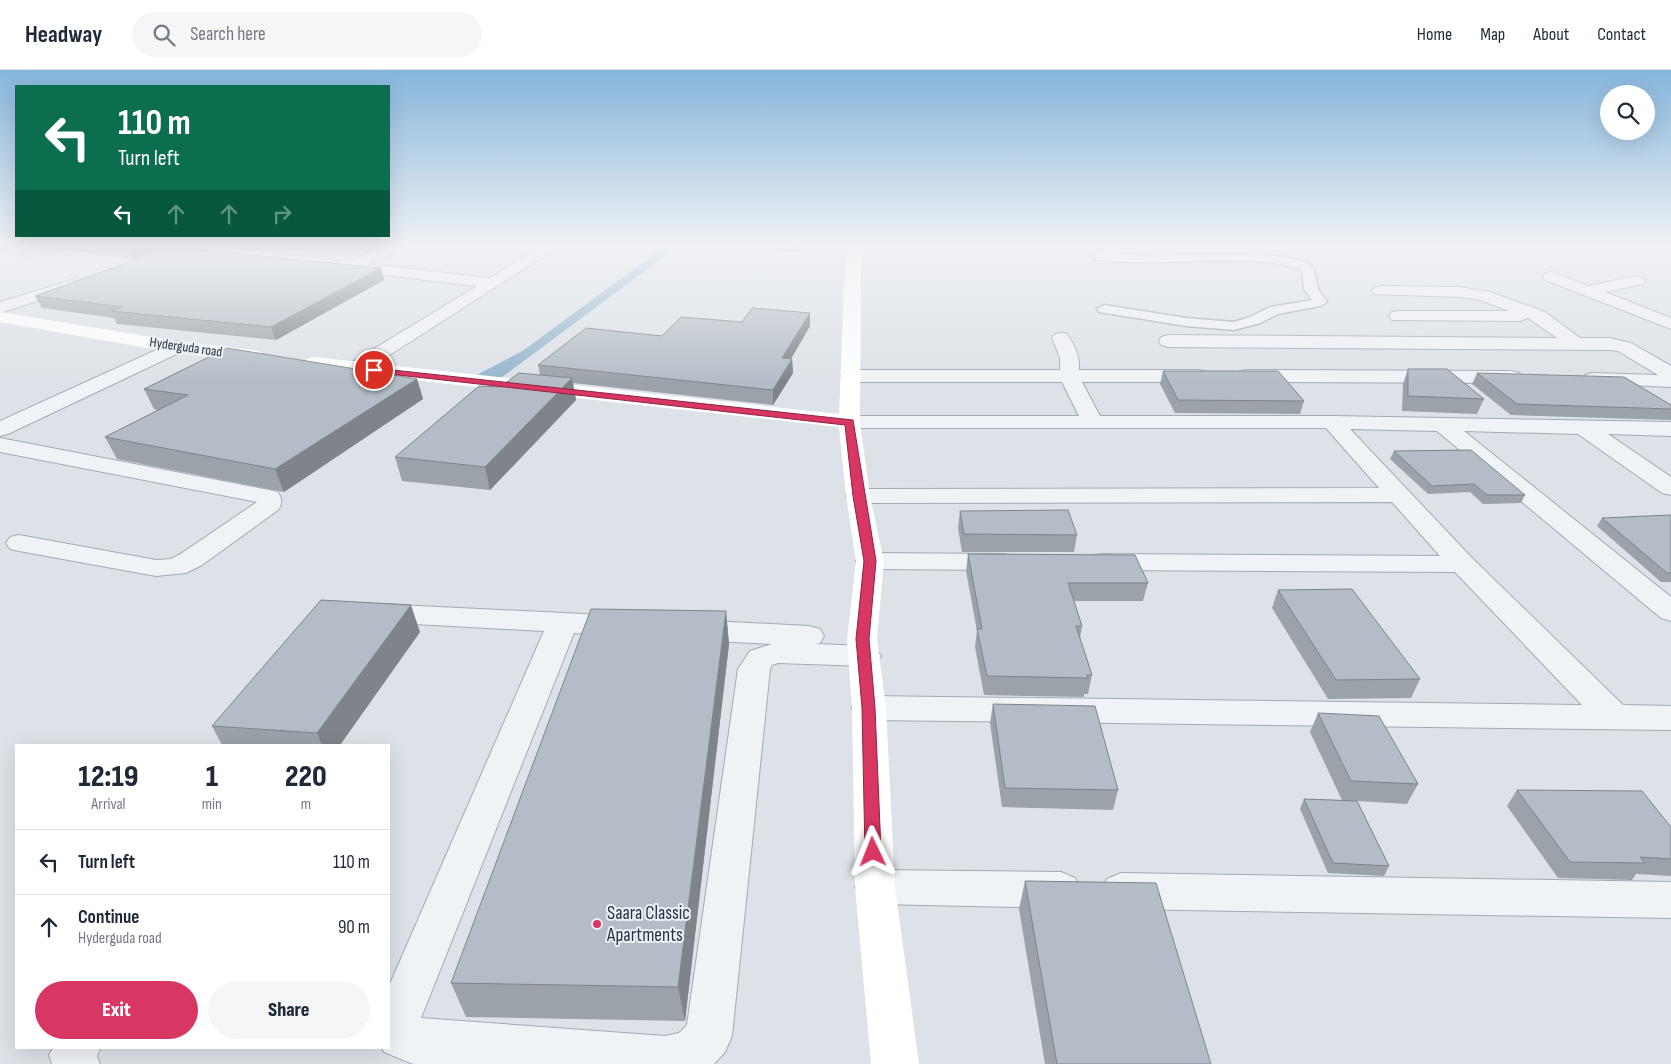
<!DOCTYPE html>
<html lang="en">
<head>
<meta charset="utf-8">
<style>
	:root { --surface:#fff; --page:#f6f6f7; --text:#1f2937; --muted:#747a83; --line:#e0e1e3; --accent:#d83764 }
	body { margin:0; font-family:"Sofia Sans Condensed",sans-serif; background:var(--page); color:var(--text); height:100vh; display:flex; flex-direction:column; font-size:19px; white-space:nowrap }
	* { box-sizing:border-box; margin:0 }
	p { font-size:16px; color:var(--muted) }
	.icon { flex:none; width:28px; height:28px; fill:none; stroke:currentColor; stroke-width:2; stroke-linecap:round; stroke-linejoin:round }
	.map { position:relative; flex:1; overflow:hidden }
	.side { position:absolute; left:15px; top:674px; width:375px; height:305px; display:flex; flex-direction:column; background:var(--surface); border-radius:0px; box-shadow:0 5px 20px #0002 }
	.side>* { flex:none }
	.top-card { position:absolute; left:15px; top:15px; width:375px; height:152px; border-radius:0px; box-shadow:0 5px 20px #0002; background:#0b6e4f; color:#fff; overflow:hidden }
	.controls { position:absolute; left:1600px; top:15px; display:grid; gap:10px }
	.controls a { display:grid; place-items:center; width:55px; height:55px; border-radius:50%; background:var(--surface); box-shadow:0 5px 20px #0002; font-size:25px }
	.pin { position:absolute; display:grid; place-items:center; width:42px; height:42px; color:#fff; margin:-21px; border:2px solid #fff; border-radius:50%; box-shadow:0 1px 5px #0007 }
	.me { position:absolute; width:55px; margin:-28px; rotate:358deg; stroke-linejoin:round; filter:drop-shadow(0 0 4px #0008) }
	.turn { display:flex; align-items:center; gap:18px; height:105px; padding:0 20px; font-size:22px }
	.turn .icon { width:65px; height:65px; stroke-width:2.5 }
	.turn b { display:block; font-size:35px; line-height:42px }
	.lanes { display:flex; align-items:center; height:48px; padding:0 20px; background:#0003; justify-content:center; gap:25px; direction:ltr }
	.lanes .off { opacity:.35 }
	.eta { display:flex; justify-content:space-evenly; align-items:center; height:85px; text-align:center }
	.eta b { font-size:30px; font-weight:800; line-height:35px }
	.button { display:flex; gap:10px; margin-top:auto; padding:10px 20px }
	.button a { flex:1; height:58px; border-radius:30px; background:var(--accent); color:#fff; font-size:20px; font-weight:800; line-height:58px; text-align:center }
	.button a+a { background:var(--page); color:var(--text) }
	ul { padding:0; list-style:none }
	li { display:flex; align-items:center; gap:15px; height:65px; padding:0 20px; border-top:1px solid var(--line) }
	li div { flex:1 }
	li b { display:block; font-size:19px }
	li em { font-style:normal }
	header { display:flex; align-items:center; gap:30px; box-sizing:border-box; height:70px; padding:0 25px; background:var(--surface); border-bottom:1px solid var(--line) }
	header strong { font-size:24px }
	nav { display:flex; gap:28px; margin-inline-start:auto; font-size:18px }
	.search { width:350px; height:45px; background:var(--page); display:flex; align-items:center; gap:12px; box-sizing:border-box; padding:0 18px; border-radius:28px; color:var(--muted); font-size:19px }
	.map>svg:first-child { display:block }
</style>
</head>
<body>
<header>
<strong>Headway</strong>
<div class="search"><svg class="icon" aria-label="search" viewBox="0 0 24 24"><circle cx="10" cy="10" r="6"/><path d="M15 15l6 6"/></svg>Search here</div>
<nav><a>Home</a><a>Map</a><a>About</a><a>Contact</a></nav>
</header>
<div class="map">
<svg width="1671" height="994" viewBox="0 0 1671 994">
	<rect width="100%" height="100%" fill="#dde2e8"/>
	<!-- water -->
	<path fill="#94b6cb" d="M668,174H681L497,311L469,309L524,280Z"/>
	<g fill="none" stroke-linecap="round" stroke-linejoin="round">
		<defs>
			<path id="lane" d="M1109,174H1121L1123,180L1117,184L1255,185C1270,185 1304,187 1314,198L1318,219L1327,232L1320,236L1278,244L1260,253L1234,260L1186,256L1099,242L1097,239L1104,235L1186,248L1234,252L1250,247L1270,237L1312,230L1304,219L1302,200C1254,183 1188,194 1137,192C1123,192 1108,192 1095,189L1093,186L1095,183L1110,178Z"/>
			<g id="street">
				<path d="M193,174L348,192L389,174H408L406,177L368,194L490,208L546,174H563L363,302L356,304L349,302L346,298L349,294L477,216L190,182L185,181L183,178L185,175Z"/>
				<path d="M1551,202L1588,216L1637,206L1643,208L1645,211L1643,214L1605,222L1671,248V259L1545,210L1543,207L1545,204Z"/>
				<path d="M72,210L78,212L80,215L78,218L0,243V232Z"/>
				<path d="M1380,216L1460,217L1490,222L1545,242L1580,268H1610L1631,273L1671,296V317L1585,313L1582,309L1585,305L1592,303L1658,305L1618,281L1610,280L1168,277L1161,275L1159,271L1161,267L1168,265L1557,268L1528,248L1520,251L1392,250L1389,246L1392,242L1398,241H1509L1480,230L1460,227L1374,224L1372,221L1374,218Z"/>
				<path d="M1061,263L1067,264C1075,275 1080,287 1079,300H1200L1207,302L1210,306L1207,310L1200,312H1082L1100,346H1332L1671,352V366L1608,364L1671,407V425L1662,423L1578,364L1464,361L1671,527V551L1661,548L1437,361L1350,359L1472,488L1623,635L1671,636V660L869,650L857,646L852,638L857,630L869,626L1582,635L1455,502L1101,500L1091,498L1087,492L1091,486L1101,484L1440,486L1392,432L858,433L849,431L846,426L849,421L858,419L1379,418L1326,358H849L841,357L838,352L841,347L849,346H1079L1062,312H851L844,310L841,306L844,302L851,300H1060V288L1052,268L1055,264Z"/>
				<path d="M176,271L183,273L185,277L183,281L8,364L0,366V351Z"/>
				<path d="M1245,300L1512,301L1519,303L1522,307L1519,311L1512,313L1245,312L1238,310L1235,306L1238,302Z"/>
				<path d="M0,368L269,420L278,422C282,429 283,433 278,440L202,495L186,503L156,506L19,481L10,479L6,473L10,467L19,465L156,490L171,489L182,483L257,432L0,382Z"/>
				<path d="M870,483L1003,484L1013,486L1017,492L1013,498L1003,500L870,499L860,497L856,491L860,485Z"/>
				<path d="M377,534L624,546L635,549L639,556L635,563L624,566L574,563L421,948L665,966L679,963L687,955L738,599L750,581L772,574L692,570L681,567L677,560L681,553L692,550L809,556L820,559L824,566L820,573L816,574L865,576L876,579L881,586L876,593L865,596L778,593L772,595L770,599L732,966L725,982L714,994H413L384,982L382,978H389V916L544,561L377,552L367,550L362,543L367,536Z"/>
				<path d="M875,800L1061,802L1075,808L1081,820L1075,832L1061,838L875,834L861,829L855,817L861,805Z"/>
				<path d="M1121,803L1671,812V848L1121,839L1107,833L1101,821L1107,809Z"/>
				<path d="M53,978H100L97,986L100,994H52L49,985Z"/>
			</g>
		</defs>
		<!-- lane casing -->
		<use href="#lane" stroke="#a2aab2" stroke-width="3"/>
		<!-- street casing -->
		<use href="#street" stroke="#a2aab2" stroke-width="2"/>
		<!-- lane -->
		<use href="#lane" fill="#f0f3f6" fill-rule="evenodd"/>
		<!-- street -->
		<use href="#street" fill="#f0f3f6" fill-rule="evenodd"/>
		<!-- secondary -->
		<g fill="#fff" fill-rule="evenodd">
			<path d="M851,174H865L861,189L860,352L870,426L884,491L877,569L886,638L895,817L919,994H871L855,817L852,638L847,569L856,491L846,426L839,357L314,299L307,297L304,293L307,289L314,287L839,344L845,189Z"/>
			<path d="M0,242L176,271L254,280L261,282L263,286L261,290L254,292L176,283L0,252Z"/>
		</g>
	</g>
	<!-- wall -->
	<g fill="#9ba2a9">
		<path d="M0,174H183L172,177L381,198L384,210L276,270L117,254L114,248L42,238L35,226L165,179L134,189L28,175L0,183Z"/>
		<path d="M725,174H805L797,182L725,177Z"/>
		<path d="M742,252L810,256L791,289H792L793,303L773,335L573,313L576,330L490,420L402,411L395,387L500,317L540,305L538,295L662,266Z"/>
		<path d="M1408,299L1484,329L1477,344L1402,341L1403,314Z"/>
		<path d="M1163,301L1304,331L1300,344L1175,343L1160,314Z"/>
		<path d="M1477,303L1671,335V350L1511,345L1472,314Z"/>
		<path d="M417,309L423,329L284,422L117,389L105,367L158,340L154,339L144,319Z"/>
		<path d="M1394,381L1525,425L1521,433L1483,434L1470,422L1428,424L1390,389Z"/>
		<path d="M960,441L1077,465L1074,482H962L958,458Z"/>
		<path d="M1671,445V512H1661L1597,456L1602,448Z"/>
		<path d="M968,484L1148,513L1143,531H1074L1082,556L1080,568L1092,605L1088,624H1084V627L984,625L975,577L977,561L966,501Z"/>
		<path d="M1278,520L1420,609L1411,628L1328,629L1272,538Z"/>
		<path d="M726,541L729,574L685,951L466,947L451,913Z"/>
		<path d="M420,562L340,675H222L212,656Z"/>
		<path d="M993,634L1118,720L1113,740L1002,737L990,653Z"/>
		<path d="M1318,643L1418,714L1407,734L1357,731L1389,796L1384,806L1328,803L1300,739L1304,729L1342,730L1310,662Z"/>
		<path d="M1517,720L1671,757V806L1636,804L1632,810L1558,808L1507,736Z"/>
		<path d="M1025,811L1211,994H1045L1019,839Z"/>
	</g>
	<!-- shaded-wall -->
	<g fill="#7e848a">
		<path d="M0,174H27L28,175L0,183Z"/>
		<path d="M127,174H183L134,189Z"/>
		<path d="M797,174H805L797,182Z"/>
		<path d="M381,198L384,210L276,270L271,257Z"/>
		<path d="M810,243V256L783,302L782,288Z"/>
		<path d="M792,289L793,303L773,335V320Z"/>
		<path d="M572,308L576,330L490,420L485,397Z"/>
		<path d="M417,309L423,329L284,422L275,399Z"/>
		<path d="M411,535L420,562L340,675H322L317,663Z"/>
		<path d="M726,541L729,574L685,951L678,917Z"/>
	</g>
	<!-- building -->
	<g fill="#b4bcc5" stroke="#7e848a">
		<path d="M171,177L381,198L271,257L111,241L122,237L35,226Z"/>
		<path d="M752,238L810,243L782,288L792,289L773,320L538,295L586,258L662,266L681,247L742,252Z"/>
		<path d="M227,278L417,309L275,399L105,367L188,325L144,319Z"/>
		<path d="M1408,299H1447L1484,329L1408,326Z"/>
		<path d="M1163,301H1278L1304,331L1178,330Z"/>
		<path d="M519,303L572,308L485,397L395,387L479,316L500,317Z"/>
		<path d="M1477,303L1624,307L1671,335V339L1517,334Z"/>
		<path d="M1471,380L1525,425H1487L1474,414L1432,416L1394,381Z"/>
		<path d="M1068,440L1077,465L964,464L960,441Z"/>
		<path d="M1671,445V503H1667L1602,448Z"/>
		<path d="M968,484L1135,485L1148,513H1068L1082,556H1076L1092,605H1087L1088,608L987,606L977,559H982Z"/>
		<path d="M1352,519L1420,609L1336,610L1278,520Z"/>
		<path d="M321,530L411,535L317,663L212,656Z"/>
		<path d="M591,539L726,541L678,917L451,913Z"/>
		<path d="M993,634L1095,636L1118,720L1005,718Z"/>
		<path d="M1318,643L1379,646L1418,714L1351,711Z"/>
		<path d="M1517,720L1642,721L1671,757V789L1640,787L1645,793L1570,792Z"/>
		<path d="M1304,729L1357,731L1389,796L1333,793Z"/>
		<path d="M1025,811L1156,813L1211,994H1057Z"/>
	</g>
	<!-- sky -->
	<linearGradient id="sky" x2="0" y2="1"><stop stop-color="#86b5dc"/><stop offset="0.56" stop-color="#f0f2f5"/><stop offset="1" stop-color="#f0f2f5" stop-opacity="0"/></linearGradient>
	<rect width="1671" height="313" fill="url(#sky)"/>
	<!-- route -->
	<path fill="#d83764" stroke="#8c2441" d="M374,298L853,350L876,491L869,569L875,638L881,782L879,786L873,788L868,786L865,782L862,638L856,569L864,491L853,426L845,355L371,302L370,300Z"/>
	<!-- markers -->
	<circle fill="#d83764" stroke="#ecf1f5" stroke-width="2" cx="597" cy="854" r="5"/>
	<g text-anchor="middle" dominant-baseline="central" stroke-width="4" stroke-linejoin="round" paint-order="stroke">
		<!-- far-street labels -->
		<g font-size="14" fill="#25323f" stroke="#ecf1f5">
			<text transform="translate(186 277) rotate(8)">Hyderguda road</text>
		</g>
		<!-- near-poi labels -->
		<g font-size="19" fill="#25323f" stroke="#ecf1f5" text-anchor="start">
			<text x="607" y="843">Saara Classic<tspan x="607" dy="22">Apartments</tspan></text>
		</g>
	</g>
</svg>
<div class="controls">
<a><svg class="icon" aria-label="search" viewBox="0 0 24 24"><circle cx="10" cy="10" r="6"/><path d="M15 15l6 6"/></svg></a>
</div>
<div class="pin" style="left:374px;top:300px;background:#d93025"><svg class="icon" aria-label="arrive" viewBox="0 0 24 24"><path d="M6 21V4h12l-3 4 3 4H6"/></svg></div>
<svg class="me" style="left:873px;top:782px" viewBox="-20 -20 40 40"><path d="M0-17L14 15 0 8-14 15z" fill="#d83764" stroke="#fff" stroke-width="4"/></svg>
<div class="top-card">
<div class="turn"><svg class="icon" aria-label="left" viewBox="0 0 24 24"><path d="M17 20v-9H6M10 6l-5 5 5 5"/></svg><div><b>110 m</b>Turn left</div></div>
<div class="lanes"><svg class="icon" aria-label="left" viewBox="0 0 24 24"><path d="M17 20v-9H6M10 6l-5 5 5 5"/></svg><svg class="icon off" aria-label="ahead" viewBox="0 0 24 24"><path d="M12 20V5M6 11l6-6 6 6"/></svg><svg class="icon off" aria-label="ahead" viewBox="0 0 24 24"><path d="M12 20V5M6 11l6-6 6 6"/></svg><svg class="icon off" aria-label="right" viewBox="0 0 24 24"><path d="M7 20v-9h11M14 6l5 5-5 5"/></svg></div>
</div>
<section class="side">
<div class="eta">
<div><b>12:19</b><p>Arrival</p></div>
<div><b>1</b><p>min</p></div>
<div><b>220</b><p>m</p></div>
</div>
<ul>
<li><svg class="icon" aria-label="left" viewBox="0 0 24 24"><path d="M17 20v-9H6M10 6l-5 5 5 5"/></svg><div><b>Turn left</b></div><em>110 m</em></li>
<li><svg class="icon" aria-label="ahead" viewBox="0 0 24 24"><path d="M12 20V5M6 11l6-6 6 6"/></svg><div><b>Continue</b><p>Hyderguda road</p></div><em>90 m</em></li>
</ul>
<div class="button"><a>Exit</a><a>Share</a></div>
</section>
</div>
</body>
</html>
